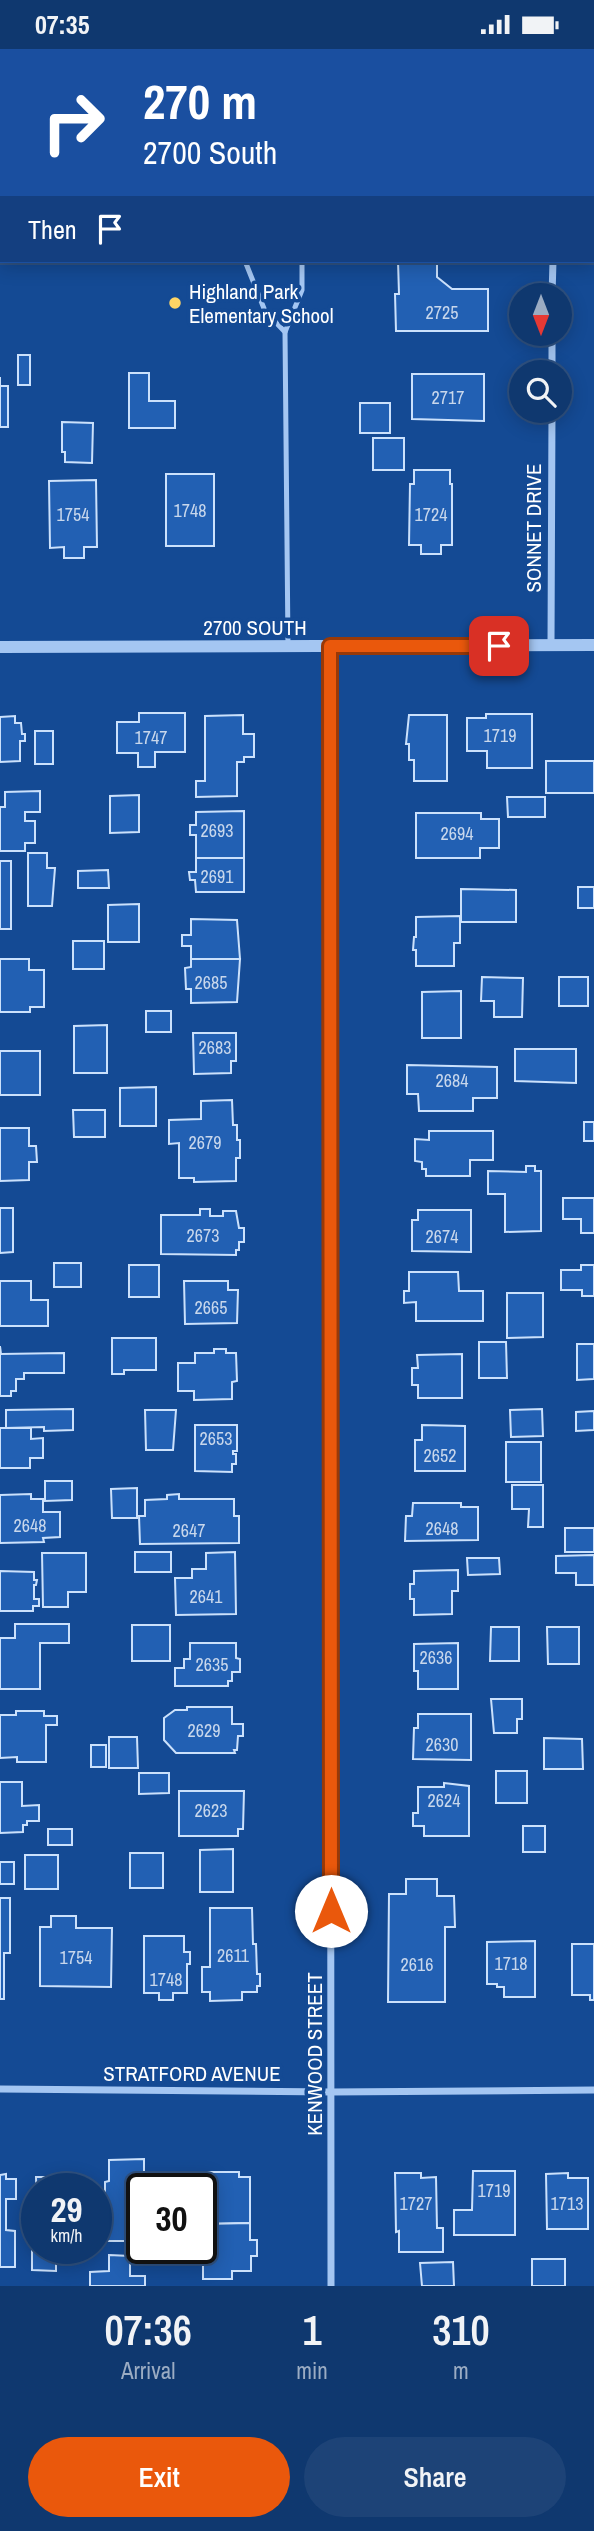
<!DOCTYPE html>
<html lang="en">
<head>
<meta charset="utf-8">
<style>
	:root { --surface:#0f386f; --page:#1d4377; --text:#f1f3f6; --muted:#9bacc3; --line:#2f5282; --accent:#ea580c }
	body { margin:0; font-family:"Archivo Narrow",sans-serif; background:var(--page); color:var(--text); height:100vh; display:flex; flex-direction:column; font-size:26px; white-space:nowrap }
	* { box-sizing:border-box; margin:0 }
	p { font-size:23px; color:var(--muted) }
	.icon { flex:none; width:38px; height:38px; fill:none; stroke:currentColor; stroke-width:2; stroke-linecap:round; stroke-linejoin:round }
	.map { position:relative; height:2237px; overflow:hidden }
	.sheet { display:flex; flex-direction:column; background:var(--surface); flex:1 }
	.sheet>* { flex:none }
	.hud { position:absolute; left:0px; top:0px; width:595px; height:214px; box-shadow:0 4px 18px #0003,0 0 0 2px var(--line); background:#1a4fa0; color:#fff; overflow:hidden }
	.needle { width:46px; rotate:180deg }
	.fabs { position:absolute; left:509px; top:234px; display:grid; gap:14px }
	.fabs a { display:grid; place-items:center; width:63px; height:63px; border-radius:50%; background:var(--surface); box-shadow:0 4px 18px #0003,0 0 0 2px var(--line); font-size:35px }
	.speed { position:absolute; left:21px; top:2124px; display:flex; gap:14px; font-size:35px; font-weight:700; text-align:center }
	.speed>* { display:grid; place-content:center; width:91px; height:91px; border-radius:50%; background:var(--surface); box-shadow:0 4px 18px #0003,0 0 0 2px var(--line); line-height:1 }
	.speed small { font-size:18px; font-weight:400 }
	.speed .limit { border:4px solid #111; border-radius:10px; background:#fff; color:#111 }
	.pin { position:absolute; display:grid; place-items:center; width:60px; height:60px; color:#fff; margin:-30px; border-radius:14px; box-shadow:0 4px 10px #0006 }
	.me { position:absolute; width:77px; margin:-38px; rotate:0deg; stroke-linejoin:round; filter:drop-shadow(0 0 5px #0008) }
	.turn { display:flex; align-items:center; gap:24px; height:147px; padding:0 28px; font-size:32px }
	.turn .icon { width:91px; height:91px; stroke-width:2.5 }
	.turn b { display:block; font-size:49px; line-height:60px }
	.then { display:flex; align-items:center; height:66px; padding:0 28px; background:#0003; gap:14px; font-size:26px }
	.eta { display:flex; justify-content:space-evenly; align-items:center; height:119px; text-align:center }
	.eta b { font-size:42px; font-weight:600; line-height:49px }
	.primary-button { display:flex; gap:14px; margin-top:auto; padding:14px 28px }
	.primary-button a { flex:1; height:80px; border-radius:42px; background:var(--accent); color:#fff; font-size:28px; font-weight:600; line-height:80px; text-align:center }
	.primary-button a+a { background:var(--page); color:var(--text) }
	.status { display:flex; justify-content:space-between; align-items:center; height:49px; padding:0 35px; background:var(--surface); direction:ltr }
	.status svg { height:19px; fill:currentColor }
	.map>svg:first-child { display:block }
</style>
</head>
<body>
<div class="status"><b>07:35</b><svg viewBox="0 0 49 12"><path d="M0 12V9h3v3zM5 12V6h3v6zM10 12V3h3v9zM15 12V0h3v12zM26 1h20v11H26zM47 4h2v5h-2z"/></svg></div>
<div class="map">
<svg width="594" height="2237" viewBox="0 0 594 2237">
	<rect width="100%" height="100%" fill="#144a94"/>
	<!-- building -->
	<g fill="#2260b3" stroke="#cbe1fc" stroke-width="2">
		<path d="M0,0H39L2,2L0,20Z"/>
		<rect x="408" y="0" width="86" height="2"/>
		<path d="M398,212H437V228L452,240H488V282H396L395,245H399Z"/>
		<rect x="18" y="306" width="12" height="30"/>
		<path d="M129,324H149V352H175V379H129Z"/>
		<path d="M412,325H484V372L412,370Z"/>
		<path d="M0,328V337H8V378H0Z"/>
		<rect x="360" y="354" width="30" height="30"/>
		<path d="M62,373L93,374L92,414L65,413V403H62Z"/>
		<rect x="373" y="389" width="31" height="32"/>
		<path d="M414,421H450V435H452V496H441V505H421V496H409L410,435H414Z"/>
		<rect x="166" y="425" width="48" height="72"/>
		<path d="M96,431L97,498H84V509H64V498L50,499L49,432Z"/>
		<path d="M139,664H185V703H155V718H138V704H117V673H139Z"/>
		<path d="M486,665H532V719H487V702H467V669H486Z"/>
		<path d="M243,666V685H254V708H244V713H237V747L196,748V732H205V667Z"/>
		<path d="M409,666H447V732H414V711H409V695H406Z"/>
		<path d="M15,667V674H21L22,685H25V692H20V712L0,713V668Z"/>
		<rect x="35" y="682" width="18" height="33"/>
		<rect x="546" y="712" width="48" height="32"/>
		<path d="M40,742V763H25V772H35V794H25V802H0V758H5V743Z"/>
		<path d="M139,746V783L110,784V747Z"/>
		<path d="M507,748H545V768H508Z"/>
		<path d="M244,762V809H196V786H190V776H196V763Z"/>
		<path d="M416,764H481V770H499V799H480V809H416Z"/>
		<path d="M28,804H47V819H55L52,857H28Z"/>
		<path d="M196,809H244V843H196L195,831H190L189,823H196Z"/>
		<rect x="0" y="812" width="11" height="68"/>
		<path d="M108,821L109,839H78V822Z"/>
		<rect x="578" y="838" width="16" height="21"/>
		<path d="M461,840L516,841V873H461Z"/>
		<path d="M139,855V893H108V856Z"/>
		<path d="M460,867V894H454V917H416V901H413L414,888H416V868Z"/>
		<path d="M191,870L237,871L240,910H191V897H182V886H191Z"/>
		<rect x="73" y="892" width="31" height="28"/>
		<path d="M0,910H29V921H44V958H30V963H0Z"/>
		<path d="M191,910H240L237,953L191,954V940H186L185,919L191,918Z"/>
		<path d="M482,928L523,929L522,968H494V952H481Z"/>
		<rect x="559" y="928" width="29" height="29"/>
		<path d="M461,942V989H422V943Z"/>
		<rect x="146" y="962" width="25" height="21"/>
		<path d="M107,976V1024H74V977Z"/>
		<path d="M193,984H236V1012H231V1024L194,1025Z"/>
		<path d="M515,1000H576V1034L515,1032Z"/>
		<rect x="0" y="1002" width="40" height="44"/>
		<path d="M407,1016L497,1018V1049H473V1062H419L418,1045H407Z"/>
		<path d="M156,1038V1077H120V1039Z"/>
		<path d="M232,1051L233,1076H237V1091H240V1109H236V1132L194,1133V1129H179V1094L169,1095V1071L201,1070V1052Z"/>
		<path d="M73,1061H105V1088H74Z"/>
		<rect x="584" y="1073" width="10" height="19"/>
		<path d="M0,1079H29V1097H36L37,1113H29V1131L0,1132Z"/>
		<path d="M429,1082H493V1111H470V1127H426V1120H422V1113L415,1112V1090L429,1091Z"/>
		<path d="M526,1117H535V1122H541V1182L505,1183V1145H488V1122L526,1123Z"/>
		<path d="M563,1149H594V1184H581V1170H563Z"/>
		<path d="M0,1159H13V1203L0,1204Z"/>
		<path d="M200,1160H210V1167H223V1162H236L239,1179H244V1193H239V1201H236V1206L161,1205V1166H200Z"/>
		<path d="M418,1161H471V1203L412,1202V1171H418Z"/>
		<rect x="54" y="1214" width="27" height="24"/>
		<rect x="129" y="1216" width="30" height="32"/>
		<path d="M581,1216H594V1247H582V1241H561V1221H581Z"/>
		<path d="M409,1223H458L459,1242H483V1272H416V1253L404,1254V1242H409Z"/>
		<path d="M0,1232H31V1251H48V1277H0Z"/>
		<path d="M184,1232H228V1241H238L237,1274L185,1275Z"/>
		<path d="M507,1244H543V1288L507,1289Z"/>
		<path d="M112,1289H156V1321H124V1325H112Z"/>
		<path d="M479,1293H506L507,1329H479Z"/>
		<path d="M577,1295H594V1330L577,1331Z"/>
		<path d="M0,1297L1,1305L64,1304V1324H24V1330H16V1342H11V1347H0Z"/>
		<path d="M214,1300H226V1304H236L237,1332L232,1333V1350L194,1351V1342H178V1314H195V1304H214Z"/>
		<path d="M462,1305V1349H418V1336H412V1319H418L417,1306Z"/>
		<path d="M73,1360V1381L44,1382V1378L6,1379V1361Z"/>
		<path d="M542,1360L543,1387L511,1388L510,1361Z"/>
		<path d="M145,1361H176L173,1401H146Z"/>
		<path d="M594,1362V1381L576,1382V1363Z"/>
		<path d="M195,1376H237V1402H233V1405H236V1415H232V1423L195,1422Z"/>
		<path d="M422,1376L465,1377V1422H415V1391H422Z"/>
		<path d="M0,1379H31V1390L43,1389V1409H30V1419H0Z"/>
		<rect x="506" y="1393" width="35" height="40"/>
		<path d="M45,1432H72V1451L45,1452Z"/>
		<path d="M512,1436H543V1478H528L529,1460H512Z"/>
		<path d="M137,1439V1469H112L111,1440Z"/>
		<path d="M31,1445V1450H43V1463H60V1488L43,1489L44,1493L0,1494V1446Z"/>
		<path d="M179,1445V1450H234V1467H239V1494L140,1495L139,1467H145V1451L167,1450V1446Z"/>
		<path d="M413,1454H461V1458H478V1491L405,1492L406,1467H412Z"/>
		<rect x="565" y="1479" width="29" height="24"/>
		<rect x="135" y="1503" width="36" height="20"/>
		<path d="M235,1503L236,1565L176,1566L175,1529H192V1520H206V1504Z"/>
		<path d="M42,1504H86V1543H68V1558H43Z"/>
		<path d="M594,1506V1536H576V1524H556V1507Z"/>
		<path d="M467,1509H499L500,1525L468,1526Z"/>
		<path d="M458,1521V1542H452V1565L414,1566V1550H410V1535H414V1522Z"/>
		<path d="M0,1522L34,1523V1531H37L36,1536H34V1550H39V1557H33V1562H0Z"/>
		<path d="M15,1575H69V1594H40V1640H0V1589H15Z"/>
		<rect x="132" y="1576" width="38" height="36"/>
		<path d="M491,1578H519V1612H490Z"/>
		<path d="M547,1578H579V1615H548Z"/>
		<path d="M190,1594H236V1609L240,1610V1623H232V1632H228V1637H175V1619H184V1610H190Z"/>
		<path d="M458,1594V1640H418V1622H414V1595Z"/>
		<path d="M491,1650H522V1670H517V1684H494Z"/>
		<path d="M187,1658H232V1675H243V1687H238L237,1701H234L235,1704H176L164,1691V1669L175,1661H187Z"/>
		<path d="M16,1662H44V1667H57V1676H46V1713H17V1708L0,1709V1666H16Z"/>
		<path d="M418,1665H471V1711L413,1710L414,1679H418Z"/>
		<path d="M109,1688H137L138,1719H109Z"/>
		<path d="M544,1689L582,1690L583,1720H544Z"/>
		<rect x="91" y="1696" width="15" height="22"/>
		<rect x="496" y="1722" width="31" height="32"/>
		<path d="M139,1724H169V1744L139,1745Z"/>
		<path d="M0,1733H22V1757L39,1756V1772H27V1776H23V1783L0,1784Z"/>
		<path d="M444,1734L469,1737V1787H424V1777H413V1764H418V1738H444Z"/>
		<path d="M179,1742H244L243,1780H238V1787H179Z"/>
		<rect x="523" y="1777" width="22" height="26"/>
		<rect x="48" y="1780" width="24" height="16"/>
		<path d="M233,1800V1843H200V1801Z"/>
		<rect x="130" y="1804" width="33" height="35"/>
		<rect x="25" y="1806" width="33" height="34"/>
		<rect x="0" y="1813" width="14" height="22"/>
		<path d="M406,1830H437V1847H454L455,1878H445V1953H388L389,1845H406Z"/>
		<path d="M0,1849H10V1904H4V1950H0Z"/>
		<path d="M210,1859H252L253,1895H256L257,1925H260V1937H257V1943H242V1951L210,1952V1943H202V1918H210Z"/>
		<path d="M51,1867H76V1879H112L111,1938L40,1937V1878H51Z"/>
		<path d="M144,1887H184V1903H190V1915H187V1944H173V1951H159V1944H144Z"/>
		<path d="M535,1892V1948H504V1938H497V1935H487V1893Z"/>
		<path d="M572,1895H594V1951H590V1946H572Z"/>
		<path d="M144,2110V2134H151V2140H142V2192H105V2133L109,2132V2111Z"/>
		<path d="M473,2122H515V2186H454V2161H472Z"/>
		<path d="M172,2123H239V2128H250V2174L204,2175V2165H201V2140H172Z"/>
		<path d="M395,2124H421V2129L436,2128L437,2179H443V2203H399V2182L396,2183Z"/>
		<path d="M568,2124V2129H588V2180H547L546,2125Z"/>
		<path d="M6,2125V2130H16V2150H6V2181L15,2182V2218H0V2126Z"/>
		<path d="M36,2128H67V2140H37V2171Z"/>
		<path d="M250,2174V2191H257V2207H251V2222H232V2230H203V2213H199V2202H204V2175Z"/>
		<path d="M32,2187H37V2200H56V2222L32,2221Z"/>
		<path d="M109,2206L130,2207V2227H145V2237H90V2223L109,2222Z"/>
		<rect x="532" y="2210" width="33" height="27"/>
		<path d="M453,2213L454,2237H422L420,2214Z"/>
	</g>
	<g fill="none" stroke-linecap="round" stroke-linejoin="round">
		<!-- service -->
		<g stroke="#a4c6f2" stroke-width="5">
			<path d="M245,212L265,262L285,283"/>
			<path d="M288,597L285,283L302,241V212"/>
		</g>
		<!-- minor -->
		<g stroke="#a4c6f2" stroke-width="7">
			<path d="M554,2V0"/>
			<path d="M552,247L553,212"/>
			<path d="M552,324V285"/>
			<path d="M551,596L552,362"/>
			<path d="M330,597L331,2237"/>
			<path d="M0,2040L331,2043L594,2041"/>
		</g>
		<!-- tertiary -->
		<path stroke="#a4c6f2" stroke-width="12" d="M0,598L594,596"/>
	</g>
	<g fill="none" stroke-linecap="round" stroke-linejoin="round">
		<defs>
			<path id="route" d="M331,1862L330,597H499"/>
		</defs>
		<!-- route casing -->
		<use href="#route" stroke="#983908" stroke-width="18"/>
		<!-- route -->
		<use href="#route" stroke="#ea580c" stroke-width="12"/>
	</g>
	<!-- markers -->
	<circle fill="#ffd565" stroke="#144a94" stroke-width="2.5" cx="175" cy="254" r="7"/>
	<g text-anchor="middle" dominant-baseline="central" stroke-width="7" stroke-linejoin="round" paint-order="stroke">
		<!-- number labels -->
		<g font-size="18" fill="#c8d7ec">
			<text x="442" y="263">2725</text>
			<text x="448" y="348">2717</text>
			<text x="190" y="461">1748</text>
			<text x="73" y="465">1754</text>
			<text x="431" y="465">1724</text>
			<text x="500" y="686">1719</text>
			<text x="151" y="688">1747</text>
			<text x="217" y="781">2693</text>
			<text x="457" y="784">2694</text>
			<text x="217" y="827">2691</text>
			<text x="211" y="933">2685</text>
			<text x="215" y="998">2683</text>
			<text x="452" y="1031">2684</text>
			<text x="205" y="1093">2679</text>
			<text x="203" y="1186">2673</text>
			<text x="442" y="1187">2674</text>
			<text x="211" y="1258">2665</text>
			<text x="216" y="1389">2653</text>
			<text x="440" y="1406">2652</text>
			<text x="30" y="1476">2648</text>
			<text x="442" y="1479">2648</text>
			<text x="189" y="1481">2647</text>
			<text x="206" y="1547">2641</text>
			<text x="436" y="1608">2636</text>
			<text x="212" y="1615">2635</text>
			<text x="204" y="1681">2629</text>
			<text x="442" y="1695">2630</text>
			<text x="444" y="1751">2624</text>
			<text x="211" y="1761">2623</text>
			<text x="233" y="1906">2611</text>
			<text x="76" y="1908">1754</text>
			<text x="511" y="1914">1718</text>
			<text x="417" y="1915">2616</text>
			<text x="166" y="1930">1748</text>
			<text x="494" y="2141">1719</text>
			<text x="416" y="2154">1727</text>
			<text x="567" y="2154">1713</text>
		</g>
		<!-- poi labels -->
		<g font-size="21" fill="#fff" stroke="#144a94" text-anchor="start">
			<text x="189" y="242">Highland Park<tspan x="189" dy="24">Elementary School</tspan></text>
		</g>
		<!-- street labels -->
		<g font-size="21" fill="#fff" stroke="#144a94">
			<text transform="translate(533 479) rotate(-90)">SONNET DRIVE</text>
			<text x="255" y="578">2700 SOUTH</text>
			<text transform="translate(314 2005) rotate(-90)">KENWOOD STREET</text>
			<text x="192" y="2024">STRATFORD AVENUE</text>
		</g>
	</g>
</svg>
<div class="fabs">
<a><svg class="needle" viewBox="-14 -14 28 28"><path d="M0-13l5 13h-10z" fill="#e53935"/><path d="M0 13l5-13h-10z" fill="#9bacc3"/></svg></a>
<a><svg class="icon" aria-label="search" viewBox="0 0 24 24"><circle cx="10" cy="10" r="6"/><path d="M15 15l6 6"/></svg></a>
</div>
<div class="speed"><div>29<small>km/h</small></div><div class="limit">30</div></div>
<div class="pin" style="left:499px;top:597px;background:#d93025"><svg class="icon" aria-label="arrive" viewBox="0 0 24 24"><path d="M6 21V4h12l-3 4 3 4H6"/></svg></div>
<svg class="me" style="left:331px;top:1862px" viewBox="-20 -20 40 40"><circle r="19" fill="#fff"/><path d="M0-13L10 11 0 6-10 11z" fill="#ea580c"/></svg>
<div class="hud">
<div class="turn"><svg class="icon" aria-label="right" viewBox="0 0 24 24"><path d="M7 20v-9h11M14 6l5 5-5 5"/></svg><div><b>270 m</b>2700 South</div></div>
<div class="then">Then<svg class="icon" aria-label="arrive" viewBox="0 0 24 24"><path d="M6 21V4h12l-3 4 3 4H6"/></svg></div>
</div>
</div>
<section class="sheet">
<div class="eta">
<div><b>07:36</b><p>Arrival</p></div>
<div><b>1</b><p>min</p></div>
<div><b>310</b><p>m</p></div>
</div>
<div class="primary-button"><a>Exit</a><a>Share</a></div>
</section>
</body>
</html>
